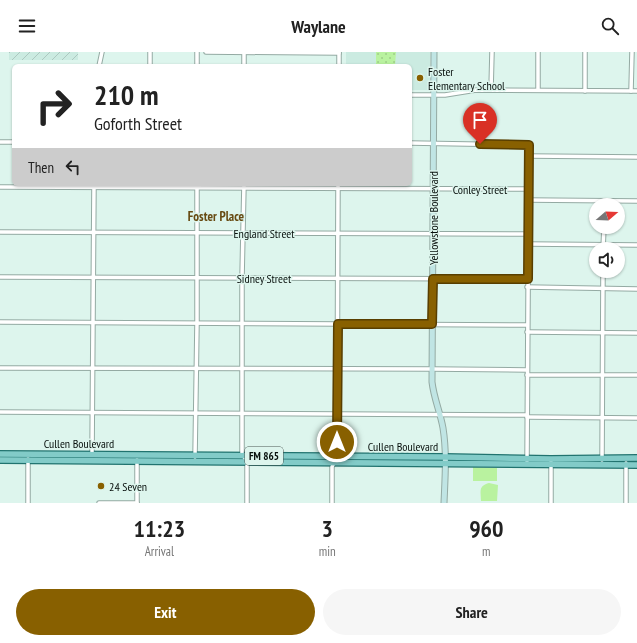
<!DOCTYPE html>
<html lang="en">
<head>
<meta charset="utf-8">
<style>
	:root { --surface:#fff; --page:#f6f6f6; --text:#222; --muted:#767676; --accent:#886000 }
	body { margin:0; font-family:"PT Sans Narrow",sans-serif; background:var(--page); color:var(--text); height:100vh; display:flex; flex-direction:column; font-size:15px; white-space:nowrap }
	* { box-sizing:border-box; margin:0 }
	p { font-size:13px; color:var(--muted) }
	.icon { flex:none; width:22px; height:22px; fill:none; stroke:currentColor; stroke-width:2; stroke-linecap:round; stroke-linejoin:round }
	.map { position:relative; height:451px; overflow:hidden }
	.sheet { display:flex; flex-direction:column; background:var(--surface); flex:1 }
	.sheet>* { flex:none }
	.hud { position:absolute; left:12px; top:12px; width:400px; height:122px; border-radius:6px; box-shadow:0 1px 3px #0004; background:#fff; color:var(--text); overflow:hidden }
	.needle { width:26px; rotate:71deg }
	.tools { position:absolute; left:589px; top:146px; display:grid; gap:8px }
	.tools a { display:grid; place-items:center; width:36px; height:36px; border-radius:50%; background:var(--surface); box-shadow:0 1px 3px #0004; font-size:20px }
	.pin { position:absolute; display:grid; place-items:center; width:34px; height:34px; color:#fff; margin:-41px -17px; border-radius:50% 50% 50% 0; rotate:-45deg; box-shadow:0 0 4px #0007 }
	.pin .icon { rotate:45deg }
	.me { position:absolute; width:44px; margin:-22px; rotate:0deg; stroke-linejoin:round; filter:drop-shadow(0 0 3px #0008) }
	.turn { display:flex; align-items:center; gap:14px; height:84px; padding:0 16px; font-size:18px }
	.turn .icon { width:52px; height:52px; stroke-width:2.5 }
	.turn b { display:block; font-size:28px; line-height:34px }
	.then { display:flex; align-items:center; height:38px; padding:0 16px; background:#0003; gap:8px; font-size:15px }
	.eta { display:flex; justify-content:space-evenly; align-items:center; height:68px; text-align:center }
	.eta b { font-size:24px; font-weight:700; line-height:28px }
	.action { display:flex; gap:8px; margin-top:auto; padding:8px 16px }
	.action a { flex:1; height:46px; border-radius:24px; background:var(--accent); color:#fff; font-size:16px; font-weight:700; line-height:46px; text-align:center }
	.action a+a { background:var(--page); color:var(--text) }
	header { display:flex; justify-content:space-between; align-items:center; height:52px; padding:0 16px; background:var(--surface); font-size:18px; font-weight:700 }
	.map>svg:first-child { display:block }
</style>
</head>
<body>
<header><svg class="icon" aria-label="menu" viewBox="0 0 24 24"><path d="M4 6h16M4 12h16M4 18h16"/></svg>Waylane<svg class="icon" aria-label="search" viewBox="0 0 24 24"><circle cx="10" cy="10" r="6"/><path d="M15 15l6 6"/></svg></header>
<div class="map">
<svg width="637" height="451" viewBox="0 0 637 451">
	<defs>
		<pattern id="industrial-furrows" width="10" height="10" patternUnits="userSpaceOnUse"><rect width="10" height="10" fill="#cbebe1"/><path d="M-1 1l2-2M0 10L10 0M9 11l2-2" fill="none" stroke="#adc8c0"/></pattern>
		<pattern id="grass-dots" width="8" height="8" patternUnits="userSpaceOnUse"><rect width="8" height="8" fill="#b9f29f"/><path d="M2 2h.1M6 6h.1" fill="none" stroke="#9ece88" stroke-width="1.8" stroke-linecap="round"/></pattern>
	</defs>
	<rect width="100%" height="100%" fill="#ddf5ed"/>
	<!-- built -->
	<path fill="#cbebe1" d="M346,0H430V38H410V14H346Z"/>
	<!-- industrial -->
	<rect fill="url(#industrial-furrows)" x="9" y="0" width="69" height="8"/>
	<!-- grass -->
	<path fill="url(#grass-dots)" d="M376,0H396L395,14H376Z"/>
	<!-- park -->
	<g fill="#b9f29f">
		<path d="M473,415L497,416V429H473Z"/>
		<path d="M489,431L498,433L497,449H481C481,439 478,434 489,431Z"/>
	</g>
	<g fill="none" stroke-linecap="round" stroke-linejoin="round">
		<defs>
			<g id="street">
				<path d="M150,0V14"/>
				<path d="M206,0L339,1"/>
				<path d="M99,14L102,0"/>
				<path d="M197,14V0"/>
				<path d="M244,14V0"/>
				<path d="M339,14V0"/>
				<path d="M491,38L492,0"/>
				<path d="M538,38V0"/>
				<path d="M585,39V0"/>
				<path d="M631,39L632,0"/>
				<path d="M410,43H445L476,38L637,39"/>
				<path d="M0,90H14"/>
				<path d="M410,91L529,93L527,409"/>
				<path d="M529,104L637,105"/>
				<path d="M244,132L242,226V401L247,411V451"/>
				<path d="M0,135L528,137"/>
				<path d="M528,148L637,149"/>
				<path d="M0,180L528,182"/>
				<path d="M528,192L637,193"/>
				<path d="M603,197L604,175"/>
				<path d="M0,225L528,227"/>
				<path d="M527,235L637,237"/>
				<path d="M0,270L527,273"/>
				<path d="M527,280L637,281"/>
				<path d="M0,316L432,317L527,318"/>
				<path d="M527,323H637"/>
				<path d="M0,360L527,363"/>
				<path d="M527,365L637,366"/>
				<path d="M92,403L94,132"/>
				<path d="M195,405L197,271V132"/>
				<path d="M602,408L603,219"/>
				<path d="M626,411V451"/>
				<path d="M28,451V407"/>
				<path d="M99,451H137"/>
				<path d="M137,451V408"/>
				<path d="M332,451V415L337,404L338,132"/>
				<path d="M551,451V410"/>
			</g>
			<path id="secondary" d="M434,0L432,330C434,347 440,359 443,376C447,401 445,426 444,451"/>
			<g id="primary">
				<path d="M0,402L445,405L551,407L637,406"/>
				<path d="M0,408L637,413"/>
			</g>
		</defs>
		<!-- street casing -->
		<use href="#street" stroke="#94aaa3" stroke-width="5.5"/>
		<!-- secondary casing -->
		<use href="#secondary" stroke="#94aaa3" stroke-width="7"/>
		<!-- primary casing -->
		<use href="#primary" stroke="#21736f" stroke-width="8"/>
		<!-- street -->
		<use href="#street" stroke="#fff" stroke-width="3.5"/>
		<!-- secondary -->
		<use href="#secondary" stroke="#c0e5e4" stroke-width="5"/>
		<!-- primary -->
		<use href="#primary" stroke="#82cbc8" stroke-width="5.5"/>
	</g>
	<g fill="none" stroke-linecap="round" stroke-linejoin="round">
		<defs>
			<path id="route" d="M337,390L338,272H432L433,227H528L529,93L480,92"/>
		</defs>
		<!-- route casing -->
		<use href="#route" stroke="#583e00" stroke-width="10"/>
		<!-- route -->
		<use href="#route" stroke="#886000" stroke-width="7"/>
	</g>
	<!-- markers -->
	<g fill="#886000" stroke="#ddf5ed" stroke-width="1.5">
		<circle cx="420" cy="26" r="4"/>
		<circle cx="101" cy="434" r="4"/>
	</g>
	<g text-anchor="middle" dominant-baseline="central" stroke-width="3" stroke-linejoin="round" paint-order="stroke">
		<!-- shield labels -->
		<rect fill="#ddf5ed" stroke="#485550" stroke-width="1" x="245" y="395" width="38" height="18" rx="3"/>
		<g font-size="11" font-weight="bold" fill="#08100d">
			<text x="264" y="404">FM 865</text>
		</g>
		<!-- poi labels -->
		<g font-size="12" fill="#08100d" stroke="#ddf5ed" text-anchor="start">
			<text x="428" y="19">Foster<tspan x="428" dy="14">Elementary School</tspan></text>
			<text x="109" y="434">24 Seven</text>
		</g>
		<!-- street labels -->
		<g font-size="12" fill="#08100d" stroke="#ddf5ed">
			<text x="480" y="137">Conley Street</text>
			<text transform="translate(433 166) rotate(-90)">Yellowstone Boulevard</text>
			<text x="264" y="181">England Street</text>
			<text x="264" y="226">Sidney Street</text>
			<text x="79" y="391">Cullen Boulevard</text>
			<text x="403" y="394">Cullen Boulevard</text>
		</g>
		<!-- neighbourhood labels -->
		<g font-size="13" font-weight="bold" fill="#674a12" stroke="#ddf5ed">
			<text x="216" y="164">Foster Place</text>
		</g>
	</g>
</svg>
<div class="tools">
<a><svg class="needle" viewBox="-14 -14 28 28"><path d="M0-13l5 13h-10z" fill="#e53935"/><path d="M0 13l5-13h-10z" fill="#767676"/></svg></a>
<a><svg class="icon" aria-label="sound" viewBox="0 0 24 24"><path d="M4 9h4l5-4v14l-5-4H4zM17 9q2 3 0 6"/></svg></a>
</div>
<div class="pin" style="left:480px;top:92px;background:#d93025"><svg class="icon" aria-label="arrive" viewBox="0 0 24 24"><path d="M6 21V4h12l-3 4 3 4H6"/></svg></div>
<svg class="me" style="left:337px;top:390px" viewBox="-20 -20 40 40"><circle r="17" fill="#886000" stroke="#fff" stroke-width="3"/><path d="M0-11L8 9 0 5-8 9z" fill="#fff"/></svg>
<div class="hud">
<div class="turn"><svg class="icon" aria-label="right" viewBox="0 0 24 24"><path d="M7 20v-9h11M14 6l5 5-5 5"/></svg><div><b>210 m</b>Goforth Street</div></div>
<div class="then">Then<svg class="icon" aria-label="left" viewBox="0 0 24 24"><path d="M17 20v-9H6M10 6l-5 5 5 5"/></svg></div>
</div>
</div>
<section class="sheet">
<div class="eta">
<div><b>11:23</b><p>Arrival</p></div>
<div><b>3</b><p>min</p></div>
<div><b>960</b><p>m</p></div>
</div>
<div class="action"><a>Exit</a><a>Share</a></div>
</section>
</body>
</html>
